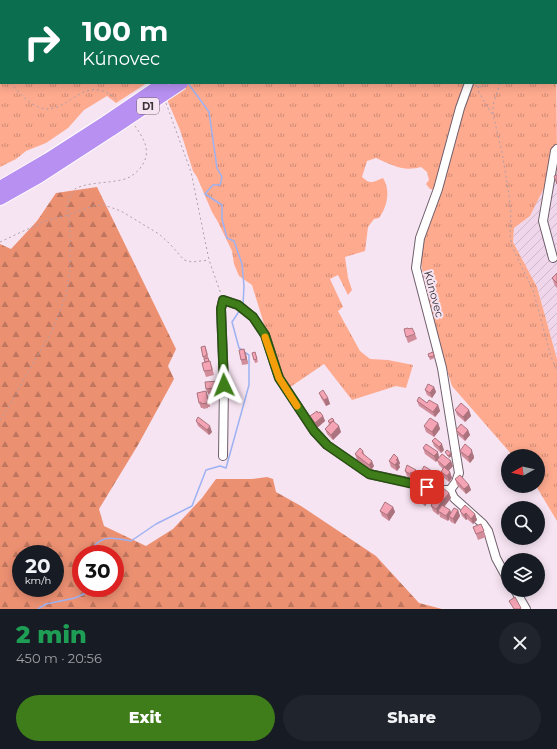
<!DOCTYPE html>
<html lang="en">
<head>
<meta charset="utf-8">
<style>
	:root { --surface:#171b24; --page:#20242c; --text:#f1f3f6; --muted:#9ea1a6; --accent:#3e7d1a }
	body { margin:0; font-family:Montserrat,sans-serif; background:var(--page); color:var(--text); height:100vh; display:flex; flex-direction:column; font-size:15px; white-space:nowrap }
	* { box-sizing:border-box; margin:0 }
	p { font-size:13px; color:var(--muted) }
	.icon { flex:none; width:22px; height:22px; fill:none; stroke:currentColor; stroke-width:2; stroke-linecap:round; stroke-linejoin:round }
	.map { position:relative; height:609px; overflow:hidden }
	.details { display:flex; flex-direction:column; background:var(--surface); flex:1 }
	.details>* { flex:none }
	.hud { position:absolute; left:0px; top:0px; width:557px; height:84px; box-shadow:0 2px 10px #0003; background:#0b6e4f; color:#fff; overflow:hidden }
	.needle { width:26px; rotate:262deg }
	.fabs { position:absolute; left:501px; top:449px; display:grid; gap:8px }
	.fabs a { display:grid; place-items:center; width:44px; height:44px; border-radius:50%; background:var(--surface); box-shadow:0 2px 10px #0003; font-size:20px }
	.speed { position:absolute; left:12px; top:545px; display:flex; gap:8px; font-size:20px; font-weight:700; text-align:center }
	.speed>* { display:grid; place-content:center; width:52px; height:52px; border-radius:50%; background:var(--surface); box-shadow:0 2px 10px #0003; line-height:1 }
	.speed small { font-size:10px; font-weight:400 }
	.speed .limit { border:6px solid #d22; background:#fff; color:#111 }
	.pin { position:absolute; display:grid; place-items:center; width:34px; height:34px; color:#fff; margin:-17px; border-radius:8px; box-shadow:0 2px 6px #0006 }
	.me { position:absolute; width:44px; margin:-22px; rotate:358deg; stroke-linejoin:round; filter:drop-shadow(0 0 3px #0008) }
	.turn { display:flex; align-items:center; gap:14px; height:84px; padding:0 16px; font-size:18px }
	.turn .icon { width:52px; height:52px; stroke-width:2.5 }
	.turn b { display:block; font-size:28px; line-height:34px }
	.round { display:grid; place-items:center; flex:none; width:42px; height:42px; border-radius:21px; background:var(--page) }
	.summary { display:flex; align-items:center; justify-content:space-between; height:68px; padding:0 16px }
	h1 { font-size:24px; font-weight:800; line-height:30px; color:#1e9e55 }
	.button { display:flex; gap:8px; margin-top:auto; padding:8px 16px }
	.button a { flex:1; height:46px; border-radius:24px; background:var(--accent); color:#fff; font-size:16px; font-weight:800; line-height:46px; text-align:center }
	.button a+a { background:var(--page); color:var(--text) }
	.map>svg:first-child { display:block }
</style>
</head>
<body>
<div class="map">
<svg width="557" height="609" viewBox="0 0 557 609">
	<defs>
		<pattern id="industrial-furrows" width="10" height="10" patternUnits="userSpaceOnUse"><rect width="10" height="10" fill="#f0d6ea"/><path d="M-1 1l2-2M0 10L10 0M9 11l2-2" fill="none" stroke="#cfb8c9"/></pattern>
		<pattern id="grass-tufts" width="24" height="20" patternUnits="userSpaceOnUse"><rect width="24" height="20" fill="#feaa8e"/><path d="M3 7l-1-3M5 7V3M7 7l1-3M15 17l-1-3M17 17v-4M19 17l1-3" fill="none" stroke="#cf8b75"/></pattern>
		<pattern id="forest-firs" width="22" height="20" patternUnits="userSpaceOnUse"><rect width="22" height="20" fill="#ec9072"/><path d="M5 1l3.5 6h-7zM16 11l3.5 6h-7z" fill="#c0765e"/></pattern>
	</defs>
	<rect width="100%" height="100%" fill="#f7e4f2"/>
	<!-- industrial -->
	<path fill="url(#industrial-furrows)" d="M557,162V359L537,287L513,242L514,228L530,216Z"/>
	<!-- grass -->
	<g fill="url(#grass-tufts)">
		<path d="M0,0L115,1H1V83H147L116,103L107,96L84,110L68,128L46,143L26,151L16,159L0,167Z"/>
		<path d="M162,0H458L459,1H162Z"/>
		<path d="M556,41L557,162L530,216L514,228L513,242L537,287L557,359V521L536,486H538V456H513L452,386L429,312L420,256L422,241L440,191L430,189L426,184L429,180L427,172L421,167C403,172 392,165 376,158L367,161L362,177C371,185 373,182 383,178C391,191 387,207 379,218L374,219L368,227L365,251L345,257L348,278L352,290L348,295L338,275L330,279L343,307L338,311L360,351L370,359L388,360L413,365L406,388L396,386L352,400L324,364L283,392L264,324L252,285L239,276L234,264L232,251L218,222L212,212L197,177L193,171L180,130L160,83H556Z"/>
	</g>
	<!-- forest -->
	<path fill="url(#forest-firs)" fill-rule="evenodd" d="M97,187L176,349L168,366L174,379L138,445L99,509L104,526L146,546L173,529L202,498L216,479H252L267,477L273,479L276,492L301,506L376,556L419,603L442,609H0V244L11,249L37,221L56,193ZM21,554H55V588H21ZM81,554H115V588H81Z"/>
	<g fill="none" stroke-linecap="round" stroke-linejoin="round">
		<!-- stream -->
		<g stroke="#9cb2f2" stroke-width="1.5">
			<path d="M163,0V1"/>
			<path d="M188,83L209,112L217,168L222,177L220,185H213L205,194L222,205V219L227,238L234,241L242,264L244,286L243,305"/>
			<path d="M240,310L232,322L239,348L241,349"/>
			<path d="M100,554L95,545C105,534 119,539 131,541L156,524L192,506L206,470L220,466L226,468L249,385V355L244,352"/>
			<path d="M38,609L46,604L75,598L97,588"/>
		</g>
		<defs>
			<g id="minor">
				<path d="M456,0V1"/>
				<path d="M556,39H557"/>
				<path d="M553,258L543,221L555,151L557,149"/>
				<path d="M223,456L224,385L221,309L223,300L238,305L253,317L265,335L279,378L314,431L327,445L369,474L417,484L438,490H450L456,482L459,473L442,368L416,268L420,238L438,189L460,108L469,83"/>
				<path d="M450,490L454,498L483,524L488,531L496,558L508,580"/>
				<path d="M515,590L526,609"/>
			</g>
			<g id="highway">
				<path d="M297,1L299,0"/>
				<path d="M320,1L322,0"/>
				<path d="M0,187L48,159L107,121"/>
				<path d="M0,199L39,177L113,129"/>
			</g>
		</defs>
		<!-- minor casing -->
		<use href="#minor" stroke="#705f6c" stroke-width="10"/>
		<!-- highway casing -->
		<use href="#highway" stroke="#fff" stroke-width="14"/>
		<!-- path -->
		<g stroke="#ae9faa" stroke-width="1" stroke-dasharray="2 3" stroke-linecap="butt">
			<path d="M115,0L116,1"/>
			<path d="M0,70L1,71"/>
			<path d="M11,83C20,94 33,109 48,109C68,108 81,84 103,91C110,94 114,96 118,102"/>
			<path d="M500,83L493,105V114L502,152L509,195L511,213L510,235L512,247L533,290L551,357L557,370"/>
			<path d="M475,85C480,88 485,87 489,83"/>
			<path d="M478,86L479,93L492,114"/>
			<path d="M166,103L191,172L209,260L221,294"/>
			<path d="M0,242L45,221L68,215L93,206L104,205L121,211L159,234L170,244L184,260L192,262L209,260"/>
			<path d="M0,420L10,405L25,377L52,331L66,295L70,270V227L67,205L71,194L76,188L82,186C96,182 111,183 125,179C137,175 149,161 146,148C145,140 139,132 135,126"/>
		</g>
		<!-- minor -->
		<use href="#minor" stroke="#fff" stroke-width="8"/>
		<!-- highway -->
		<use href="#highway" stroke="#b890f2" stroke-width="12"/>
		<defs>
			<g id="highway-bridge">
				<path d="M107,121L163,83"/>
				<path d="M113,129L182,83"/>
			</g>
		</defs>
		<!-- highway-bridge casing -->
		<use href="#highway-bridge" stroke="#fff" stroke-width="14" stroke-linecap="butt"/>
		<!-- highway-bridge -->
		<use href="#highway-bridge" stroke="#b890f2" stroke-width="12"/>
	</g>
	<!-- wall -->
	<g fill="#d28d9b">
		<path d="M552,278L557,283V288L555,286Z"/>
		<path d="M415,334L417,339L408,343L406,337Z"/>
		<path d="M205,346L207,351L209,361L212,366L214,375L206,377L204,371L205,362L203,357Z"/>
		<path d="M244,349L246,354L248,364L242,365L241,360Z"/>
		<path d="M255,352L258,362L255,363L252,353Z"/>
		<path d="M433,352L435,358L430,360L428,354Z"/>
		<path d="M220,381L222,386L223,392L208,394L206,389Z"/>
		<path d="M434,387L436,392L432,398L427,395L425,390Z"/>
		<path d="M319,393L328,398L330,404L326,406L321,398Z"/>
		<path d="M208,397L210,407H208V408L203,409V408H201L199,403Z"/>
		<path d="M417,401L438,405L440,411L435,417L419,406Z"/>
		<path d="M455,410H469L471,416L465,422L457,415Z"/>
		<path d="M310,416H323L325,421L317,428L312,422Z"/>
		<path d="M334,420L335,423L341,432L333,440L327,434L325,429L329,424L328,421Z"/>
		<path d="M196,421L212,432L209,435L198,426Z"/>
		<path d="M438,423L440,429L434,437L426,432L424,426Z"/>
		<path d="M456,430H468L470,435L465,441L458,435Z"/>
		<path d="M432,441L444,450L441,453L434,446Z"/>
		<path d="M423,448L438,452L439,457L451,461L453,466L449,471L450,472L452,478L449,482L443,477L441,472L443,469L439,465L437,460L436,462L425,454Z"/>
		<path d="M363,451L365,456L374,466L371,470L357,460L355,454Z"/>
		<path d="M460,451L474,455V458L470,463L462,456Z"/>
		<path d="M389,461L400,463L399,465L400,467L397,471L391,467Z"/>
		<path d="M416,470L418,476L416,479L413,477L412,479L407,476L405,471Z"/>
		<path d="M421,472L442,482L440,486L423,477Z"/>
		<path d="M455,479L469,485L471,490L466,494L457,485Z"/>
		<path d="M449,493L451,498L444,507L450,510L451,513L458,510L460,516L455,524L451,522L449,519L448,521L440,517L439,513L438,515L433,511L430,502Z"/>
		<path d="M418,496L430,499L425,506L420,502Z"/>
		<path d="M393,507L395,512L389,521L382,516L380,511Z"/>
		<path d="M460,511L475,514L477,520L473,524L467,519L466,520L462,516Z"/>
		<path d="M481,524L486,537L478,540L473,527Z"/>
	</g>
	<!-- shaded-wall -->
	<g fill="#ab737e">
		<path d="M244,349L246,354L248,364L246,359Z"/>
		<path d="M220,381L222,386L223,392L221,387Z"/>
		<path d="M434,387L436,392L432,398L430,393Z"/>
		<path d="M206,391L208,397L210,407L208,401Z"/>
		<path d="M328,398L330,404L326,406L324,400Z"/>
		<path d="M438,405L440,411L435,417L433,412Z"/>
		<path d="M469,410L471,416L465,422L463,417Z"/>
		<path d="M323,416L325,421L317,428L315,423Z"/>
		<path d="M438,423L440,429L434,437L432,432Z"/>
		<path d="M210,426L212,432L209,435L207,430Z"/>
		<path d="M339,426L341,432L333,440L331,435Z"/>
		<path d="M468,430L470,435L465,441L463,436Z"/>
		<path d="M442,444L444,450L441,453L439,447Z"/>
		<path d="M472,450L474,458L470,463L468,457Z"/>
		<path d="M438,452L439,458L436,462L434,456Z"/>
		<path d="M451,453L452,456L449,458L448,456Z"/>
		<path d="M398,458L400,463L399,465L400,467L397,471L395,465L396,460Z"/>
		<path d="M372,461L374,466L371,470L369,465Z"/>
		<path d="M451,461L453,466L447,472L445,467Z"/>
		<path d="M416,470L418,476L416,479L414,474Z"/>
		<path d="M411,472L413,477L412,479L410,474Z"/>
		<path d="M450,472L452,478L449,482L447,476Z"/>
		<path d="M440,476L442,482L440,486L438,481Z"/>
		<path d="M469,485L471,490L466,494L464,489Z"/>
		<path d="M428,493L430,499L425,506L423,500Z"/>
		<path d="M449,493L451,498L440,512L438,511L439,513L438,515L436,509Z"/>
		<path d="M393,507L395,512L389,521L387,515Z"/>
		<path d="M450,510L452,515L449,516V519L448,521L446,516Z"/>
		<path d="M458,510L460,516L455,524L453,519Z"/>
		<path d="M466,513L467,519L466,520L464,515Z"/>
		<path d="M475,514L477,520L473,524L471,519Z"/>
	</g>
	<!-- building -->
	<g fill="#f4a4b4" stroke="#ab737e">
		<path d="M557,175V184L554,176Z"/>
		<path d="M557,273V283L552,278Z"/>
		<path d="M408,328L409,329L412,328L415,334L406,337L404,329Z"/>
		<path d="M205,346L207,355L203,357L201,347Z"/>
		<path d="M244,349L246,359L241,360L239,350Z"/>
		<path d="M255,352L257,359L254,360L252,353Z"/>
		<path d="M433,352L434,356L429,357L428,354Z"/>
		<path d="M208,358L209,361L205,362L204,359Z"/>
		<path d="M210,361L212,370L204,371L202,363Z"/>
		<path d="M220,381L221,387L206,389L205,382Z"/>
		<path d="M428,384L434,387L430,393L425,390Z"/>
		<path d="M323,390L328,398L324,400L319,393Z"/>
		<path d="M206,391L208,401L206,402L207,403L201,404V402L199,403L197,393Z"/>
		<path d="M419,397L427,403L429,400L438,405L433,412L417,401Z"/>
		<path d="M461,403L469,410L463,417L455,410Z"/>
		<path d="M317,411L318,413L320,412L323,416L315,423L310,416Z"/>
		<path d="M198,417L210,426L207,430L196,421Z"/>
		<path d="M332,418L334,420L330,423L328,421Z"/>
		<path d="M430,418L438,423L432,432L424,426Z"/>
		<path d="M333,421L339,426L331,435L325,429Z"/>
		<path d="M461,424L468,430L463,436L456,430Z"/>
		<path d="M435,438L442,444L439,447L432,441Z"/>
		<path d="M426,444L438,452L434,456L423,448Z"/>
		<path d="M465,444L472,450L471,451L472,452L468,457L460,451Z"/>
		<path d="M360,448L363,451L362,453L372,461L369,465L355,454Z"/>
		<path d="M447,450L451,453L448,456L445,452Z"/>
		<path d="M394,454L398,458L396,460L398,461L395,465L389,461Z"/>
		<path d="M442,454L451,461L445,467L437,460Z"/>
		<path d="M407,465L416,470L414,474L411,472L410,474L405,471Z"/>
		<path d="M424,466L440,476L438,481L421,472Z"/>
		<path d="M444,467L450,472L447,476L441,472Z"/>
		<path d="M460,475L469,485L464,489L455,479Z"/>
		<path d="M442,487L449,493L436,509L431,506L432,504L430,502Z"/>
		<path d="M423,489L428,493L423,500L418,496Z"/>
		<path d="M385,502L393,507L387,515L380,511Z"/>
		<path d="M442,505L450,510L446,516L438,511Z"/>
		<path d="M465,505L475,514L471,519L466,513L464,515L460,511Z"/>
		<path d="M454,508L458,510L453,519L449,516Z"/>
		<path d="M481,524L484,531L476,534L473,527Z"/>
		<path d="M515,597L521,608L520,609H514L509,601Z"/>
	</g>
	<g fill="none" stroke-linecap="round" stroke-linejoin="round">
		<defs>
			<path id="route" d="M224,385L221,309L223,300L238,305L253,317L265,335L279,378L314,431L327,445L369,474L427,487"/>
		</defs>
		<!-- route casing -->
		<use href="#route" stroke="#285111" stroke-width="10"/>
		<!-- route -->
		<use href="#route" stroke="#3e7d1a" stroke-width="7"/>
		<!-- slow -->
		<path stroke="#f59e0b" stroke-width="7" d="M265,337L279,378L297,406"/>
	</g>
	<g text-anchor="middle" dominant-baseline="central" stroke-width="4" stroke-linejoin="round" paint-order="stroke">
		<!-- shield labels -->
		<rect fill="#f7e4f2" stroke="#72676f" stroke-width="1" x="137" y="98" width="22" height="16" rx="3"/>
		<g font-size="10" font-weight="bold" fill="#393237">
			<text x="148" y="106">D1</text>
		</g>
		<!-- street labels -->
		<g font-size="11" fill="#393237" stroke="#f7e4f2">
			<text transform="translate(434 294) rotate(75)">Kúnovec</text>
		</g>
	</g>
</svg>
<div class="fabs">
<a><svg class="needle" viewBox="-14 -14 28 28"><path d="M0-13l5 13h-10z" fill="#e53935"/><path d="M0 13l5-13h-10z" fill="#9ea1a6"/></svg></a>
<a><svg class="icon" aria-label="search" viewBox="0 0 24 24"><circle cx="10" cy="10" r="6"/><path d="M15 15l6 6"/></svg></a>
<a><svg class="icon" aria-label="layers" viewBox="0 0 24 24"><path d="M12 4l9 5-9 5-9-5zM3 14l9 5 9-5"/></svg></a>
</div>
<div class="speed"><div>20<small>km/h</small></div><div class="limit">30</div></div>
<div class="pin" style="left:427px;top:487px;background:#d93025"><svg class="icon" aria-label="arrive" viewBox="0 0 24 24"><path d="M6 21V4h12l-3 4 3 4H6"/></svg></div>
<svg class="me" style="left:224px;top:385px" viewBox="-20 -20 40 40"><path d="M0-17L14 15 0 8-14 15z" fill="#3e7d1a" stroke="#fff" stroke-width="4"/></svg>
<div class="hud">
<div class="turn"><svg class="icon" aria-label="right" viewBox="0 0 24 24"><path d="M7 20v-9h11M14 6l5 5-5 5"/></svg><div><b>100 m</b>Kúnovec</div></div>
</div>
</div>
<section class="details">
<div class="summary"><div><h1>2 min</h1><p>450 m · 20:56</p></div><a class="round"><svg class="icon" aria-label="close" viewBox="0 0 24 24"><path d="M6 6l12 12M18 6L6 18"/></svg></a></div>
<div class="button"><a>Exit</a><a>Share</a></div>
</section>
</body>
</html>
